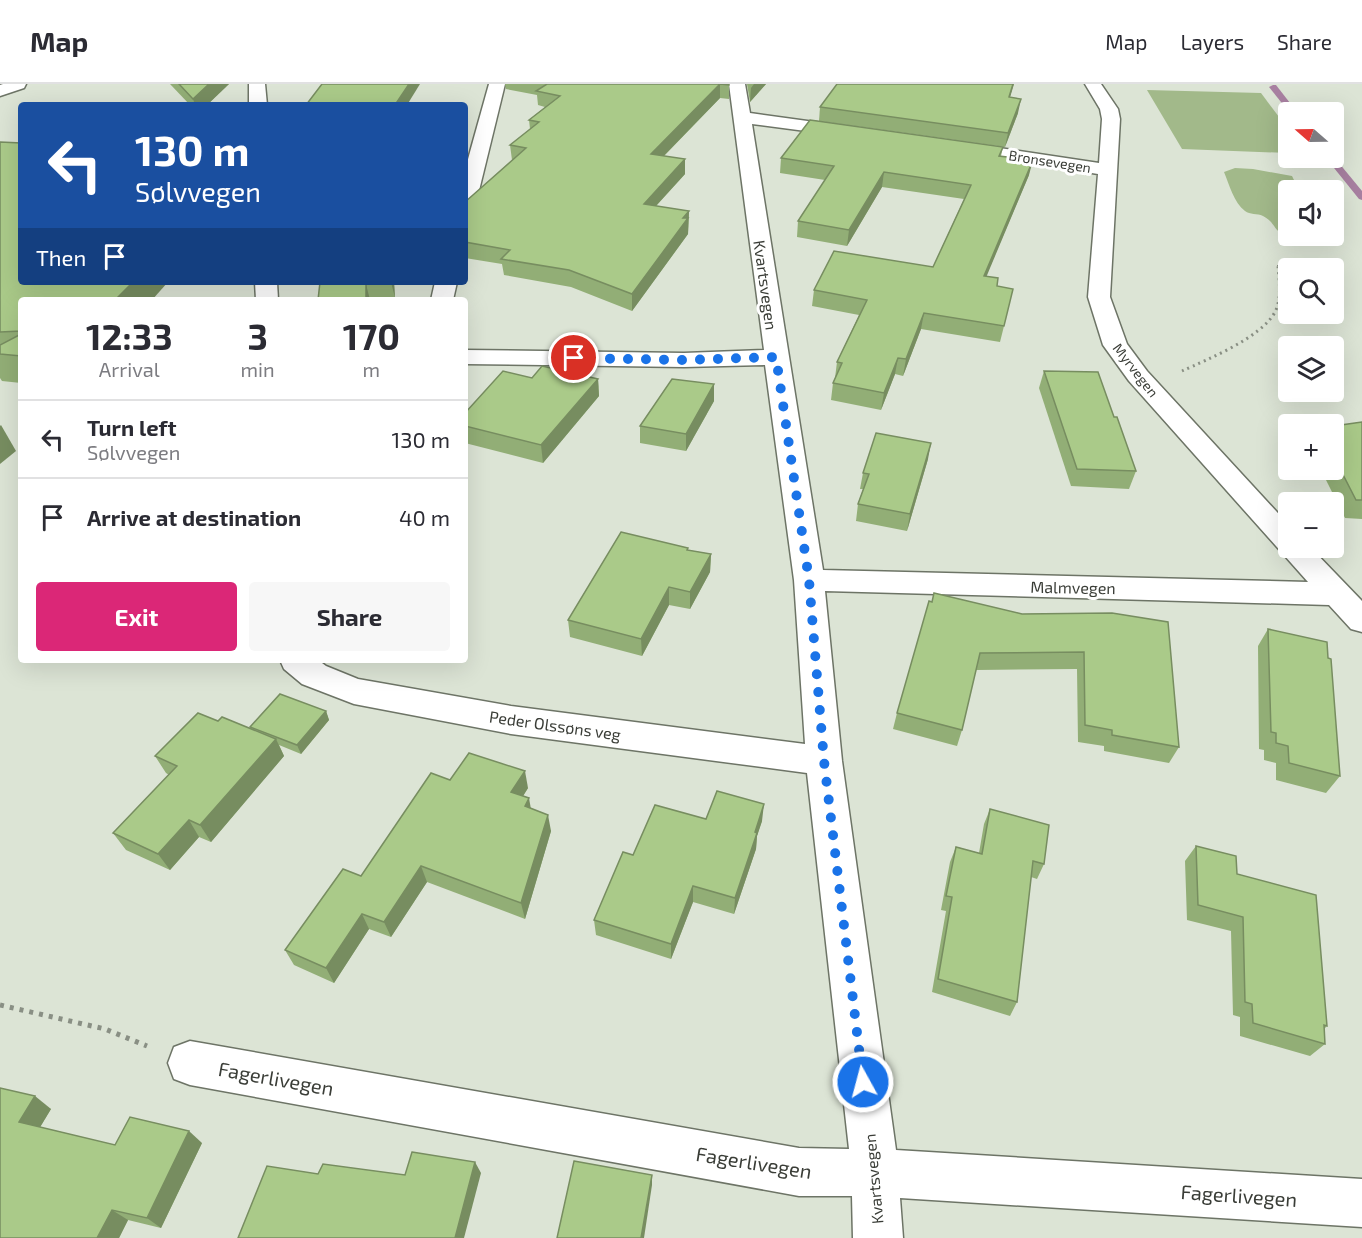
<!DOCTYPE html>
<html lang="en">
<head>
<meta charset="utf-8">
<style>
	:root { --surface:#fff; --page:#f7f7f7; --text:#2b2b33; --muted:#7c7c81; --line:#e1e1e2; --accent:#db2777 }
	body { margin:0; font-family:"Exo 2",sans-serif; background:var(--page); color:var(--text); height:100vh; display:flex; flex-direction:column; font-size:22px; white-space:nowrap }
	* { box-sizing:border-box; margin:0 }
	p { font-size:20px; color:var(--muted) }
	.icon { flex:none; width:33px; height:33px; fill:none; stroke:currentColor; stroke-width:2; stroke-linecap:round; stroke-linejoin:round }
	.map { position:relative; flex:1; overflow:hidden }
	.sheet { position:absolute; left:18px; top:213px; width:450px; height:366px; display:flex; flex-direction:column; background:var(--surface); border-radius:6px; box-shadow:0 6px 24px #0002 }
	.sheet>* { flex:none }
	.guide { position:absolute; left:18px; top:18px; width:450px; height:183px; border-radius:6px; box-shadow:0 6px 24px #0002; background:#1a4fa0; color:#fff; overflow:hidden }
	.needle { width:39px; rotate:290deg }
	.fabs { position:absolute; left:1278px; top:18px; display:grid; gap:12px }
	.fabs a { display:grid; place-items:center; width:66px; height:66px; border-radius:6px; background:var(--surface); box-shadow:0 6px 24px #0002; font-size:30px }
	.pin { position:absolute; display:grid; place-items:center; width:51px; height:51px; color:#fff; margin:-26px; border:3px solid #fff; border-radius:50%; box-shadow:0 2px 6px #0007 }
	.me { position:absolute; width:66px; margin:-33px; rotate:353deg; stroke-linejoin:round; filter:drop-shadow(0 0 4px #0008) }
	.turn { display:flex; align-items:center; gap:21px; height:126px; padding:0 18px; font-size:27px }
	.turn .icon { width:78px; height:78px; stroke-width:2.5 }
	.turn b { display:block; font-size:42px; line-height:51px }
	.then { display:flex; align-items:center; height:57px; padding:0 18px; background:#0003; gap:12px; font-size:22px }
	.eta { display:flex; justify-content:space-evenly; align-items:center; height:102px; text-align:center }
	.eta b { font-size:36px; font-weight:700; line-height:42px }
	.cta { display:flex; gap:12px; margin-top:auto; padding:12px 18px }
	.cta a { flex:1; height:69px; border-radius:6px; background:var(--accent); color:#fff; font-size:24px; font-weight:700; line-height:69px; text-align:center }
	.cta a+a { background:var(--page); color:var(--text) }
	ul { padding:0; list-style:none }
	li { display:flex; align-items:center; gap:18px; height:78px; padding:0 18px; border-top:2px solid var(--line) }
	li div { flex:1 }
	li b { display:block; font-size:22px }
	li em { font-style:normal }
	header { display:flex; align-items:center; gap:36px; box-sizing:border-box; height:84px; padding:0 30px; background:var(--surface); border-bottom:2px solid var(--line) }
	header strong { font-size:28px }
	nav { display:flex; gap:33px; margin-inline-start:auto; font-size:21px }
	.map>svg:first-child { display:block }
</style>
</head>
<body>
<header>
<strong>Map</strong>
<nav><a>Map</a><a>Layers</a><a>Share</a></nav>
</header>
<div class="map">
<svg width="1362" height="1154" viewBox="0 0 1362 1154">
	<rect width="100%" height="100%" fill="#dce4d5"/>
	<!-- green -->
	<g fill="#a2b98a">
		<path d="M1147,6L1261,9L1288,45V69L1182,65Z"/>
		<path d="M1235,84L1253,85L1292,92L1299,106H1288V152H1299C1272,154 1279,140 1263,132C1257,129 1250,131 1245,127C1234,119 1229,100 1224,88Z"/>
	</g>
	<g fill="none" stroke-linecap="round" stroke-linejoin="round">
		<!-- stream -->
		<g fill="#a880a1" fill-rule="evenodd">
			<path d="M1273,1H1276L1297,28H1289L1269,3Z"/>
			<path d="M1334,73L1362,107V116L1359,115L1326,74Z"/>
		</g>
		<defs>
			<g id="minor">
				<path d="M3,0H26L24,4L0,12V1Z"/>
				<path d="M249,0H265L267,21H249Z"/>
				<path d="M489,0H505L475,123L472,127L465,129V86Z"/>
				<path d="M729,0H745L750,29L851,43L857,44L860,48L857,52L851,53L752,40L823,486L1308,498L1129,297L1103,261L1088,213L1098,90L959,68L953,67L950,63L953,59L959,58L1099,79L1102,35L1100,25L1085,0H1101L1118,25L1120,35L1110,213L1127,260L1147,287L1288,440V464H1311L1362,517V548L1351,545L1329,521L825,507L842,677L896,1066L1362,1095V1143L900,1114L903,1154H853L852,1112H799L190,1001L174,995L168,979L174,963L190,957L799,1064L849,1065L807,689L511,650L354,620L302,600L284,585L280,576H318L326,582L358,595L511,622L805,660L794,496L765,281L684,283L465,280V266L684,269L764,266Z"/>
				<path d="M255,198H277L278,216H256Z"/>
				<path d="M435,198H457L453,216H431Z"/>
			</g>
		</defs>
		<!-- minor casing -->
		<use href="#minor" stroke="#6d7466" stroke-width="3"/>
		<!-- path-far2 -->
		<path stroke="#898f84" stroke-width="2" stroke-dasharray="1.5 2" stroke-linecap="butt" d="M1278,181V183"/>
		<!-- path-far1 -->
		<path stroke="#898f84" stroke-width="3" stroke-dasharray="2 4" stroke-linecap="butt" d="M1182,287C1208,275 1261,254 1275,228C1282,214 1279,196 1278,182"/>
		<!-- path -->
		<path stroke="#898f84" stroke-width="5" stroke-dasharray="4 6" stroke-linecap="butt" d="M0,921L105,945L147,962"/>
		<!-- minor -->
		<use href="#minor" fill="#fff" fill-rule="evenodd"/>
	</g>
	<!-- wall -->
	<g fill="#92ae76">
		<path d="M170,0H229L207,21H190Z"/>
		<path d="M505,0H729V15L720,14L664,72L685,75V90L656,122L689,127L688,150L632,227L571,203L504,191L502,180L465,174V118L512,76L510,61L530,45L529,36L545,23L538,21L537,11L506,5Z"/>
		<path d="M747,0H766L750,18Z"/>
		<path d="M1010,13L1018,29L1005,63L819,37L820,23Z"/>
		<path d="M0,58L21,216V299L2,297L0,294Z"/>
		<path d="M1003,63L1001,72L1029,91L986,192L997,202L1004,242L1000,258L921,245L903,292L895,290L881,326L831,316L833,299L835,294L837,278L859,231L812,222L814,206L933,183L964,115L882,103L847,162L797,153L798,137L825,96L780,89L781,74Z"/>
		<path d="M320,198H394L395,214L376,216H318Z"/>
		<path d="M1044,287L1136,387L1129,405L1071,402L1039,304Z"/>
		<path d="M532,294L598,295L599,312L543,379L465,359V329Z"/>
		<path d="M714,300V317L686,367L640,359V342Z"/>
		<path d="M1362,338V435L1345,434L1321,386H1334V342Z"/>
		<path d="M928,375L907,447L856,437L858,420L863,405H860L863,389Z"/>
		<path d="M688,464V466L711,470L710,488L690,525L669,521L642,572L570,553L568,536Z"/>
		<path d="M1112,529L1179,663L1169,679L1104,667V662L1078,658L1077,585L976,586L962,646L957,662L893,645L897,629L1022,530Z"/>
		<path d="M1268,545L1340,692L1326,709L1276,696V679L1264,676V666L1259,665L1258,562Z"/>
		<path d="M326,627L329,636L301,670L279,661L284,672L211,758L199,753L170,786L126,766L113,749L169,691L166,689L155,672L218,637L251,645L250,643Z"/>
		<path d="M450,696L528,704L523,712L531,725L551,747L525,835L427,798L391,853L369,845L334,899L294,881L285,866L361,792Z"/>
		<path d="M990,725L1044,780L1037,795L1031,793L1017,918L1010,932L932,908L946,827L941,826L950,778L956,763L979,769L984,740Z"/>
		<path d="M706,735L762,737L757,752L756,765L734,830L693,818L671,875L596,851L594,836L633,771Z"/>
		<path d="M1196,762L1237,790L1327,942L1324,945L1325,960L1310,972L1240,952V933L1233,931L1231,847L1187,836L1185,777Z"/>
		<path d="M0,1004L51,1025L40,1043L115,1061L202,1059L161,1144L128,1136L119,1154Z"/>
	</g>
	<!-- shaded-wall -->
	<g fill="#778d60">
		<path d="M209,0H229L207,21H195L193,15Z"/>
		<path d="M409,0H420L407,21H395Z"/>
		<path d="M720,0V14L651,85V70Z"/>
		<path d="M754,0H766L750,18L751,4Z"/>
		<path d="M1013,0H1014L1006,27L1009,13Z"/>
		<path d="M1021,15L1018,29L1005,63L1008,49Z"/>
		<path d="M685,75V90L644,135V120Z"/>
		<path d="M1033,76L1029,91L980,208L984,192Z"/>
		<path d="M884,88L882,103L847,162L849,146Z"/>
		<path d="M689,127L688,150L632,227V210Z"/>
		<path d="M133,198H168L152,216H115Z"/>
		<path d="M391,198H394L395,214Z"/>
		<path d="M366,200L370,216H366Z"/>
		<path d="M924,229L921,245L903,292L906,275Z"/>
		<path d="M898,274L895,290L881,326L884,309Z"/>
		<path d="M598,295L599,312L543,379L541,361Z"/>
		<path d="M714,300V317L686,367V350Z"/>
		<path d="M1,341L16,367L0,380V342Z"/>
		<path d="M931,359L928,375L907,447L910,430Z"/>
		<path d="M711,470L710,488L690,525V508Z"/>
		<path d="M669,503V521L642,572L641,555Z"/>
		<path d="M326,627L329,636L301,670L297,661Z"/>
		<path d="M276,655L284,672L211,758L200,741Z"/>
		<path d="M525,687L528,704L515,725L511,708Z"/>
		<path d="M529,714L532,731L525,722Z"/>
		<path d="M764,720L762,737L757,752L756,765L734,830L735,814L755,748Z"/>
		<path d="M548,731L551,747L525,835L521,819Z"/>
		<path d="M189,736L199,753L170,786L158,770Z"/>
		<path d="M421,782L427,798L391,853L384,838Z"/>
		<path d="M693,802V818L671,875V860Z"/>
		<path d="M362,830L369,845L334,899L326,884Z"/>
		<path d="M35,1012L51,1025L36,1050L19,1038Z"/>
		<path d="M189,1047L202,1059L161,1144L147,1134Z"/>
		<path d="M475,1078L481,1089L464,1154H455Z"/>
		<path d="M652,1091V1101L644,1154H641Z"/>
		<path d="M112,1126L128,1136L119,1154H97Z"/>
	</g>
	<!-- building -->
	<g fill="#aaca89" stroke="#778d60" stroke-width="1.5">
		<path d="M179,0H209L193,15Z"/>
		<path d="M322,0H409L395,21H306Z"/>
		<path d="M547,0H729V1L720,0L651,70L685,75L644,120L689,127L683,134H688L632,210L569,186L501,175L510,166L465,158V118L526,64L510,61L539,38L529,36L560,12L536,7Z"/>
		<path d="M837,0H1013L1009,13L1021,15L1008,49L820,23Z"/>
		<path d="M810,36L1003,63L999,72L1033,76L984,192L998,194L997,202L1013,205L1004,242L924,229L906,275L898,274L884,309L833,299L842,279L837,278L867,216L814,206L834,167L933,183L971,101L884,88L849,146L798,137L834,82L781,74Z"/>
		<path d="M0,58L21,59V198H133L115,216H21V247L0,248Z"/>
		<path d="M320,198H386L366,200V216H318Z"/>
		<path d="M21,250V272L0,270V261Z"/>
		<path d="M542,282L598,295L541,361L465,342V329L503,287L532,294Z"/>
		<path d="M1044,287L1098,288L1114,333H1117L1136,387L1077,385Z"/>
		<path d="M672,295L714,300L686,350L640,342Z"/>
		<path d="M1362,338V416H1356L1334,373V342Z"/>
		<path d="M876,349L931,359L910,430L858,420L869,390L863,389Z"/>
		<path d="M621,448L688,464L687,466L711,470L690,508L669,503L641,555L568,536Z"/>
		<path d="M934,509L1022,530L1112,529L1168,538L1179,663L1112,651V646L1085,641L1084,568L980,569L962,646L897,629L929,517L932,518Z"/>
		<path d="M1268,545L1327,558L1328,574L1331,575L1340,692L1289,679L1288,662L1276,659V649L1271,648Z"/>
		<path d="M280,610L326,627L297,661L250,643Z"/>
		<path d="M198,629L218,637L222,633L276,655L200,741L189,736L158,770L113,749L177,682L155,672Z"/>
		<path d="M469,669L525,687L511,708L529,714L525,722L548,731L521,819L421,782L384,838L362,830L326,884L285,866L343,785L361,792L431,689L450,696Z"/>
		<path d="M717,707L764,720L755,748L757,749L735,814L693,802L671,860L594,836L623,768L633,771L655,721L706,735Z"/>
		<path d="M990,725L1049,741L1044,780L1033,777L1017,918L938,895L952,813L946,812L956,763L982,770Z"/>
		<path d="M1196,762L1236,772L1237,790L1316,811L1327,942L1324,941L1325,960L1253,939L1252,920L1245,918L1243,833L1198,821Z"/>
		<path d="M0,1004L35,1012L19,1038L115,1061L130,1033L189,1047L147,1134L112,1126L97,1154H0Z"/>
		<path d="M412,1068L475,1078L455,1154H238L267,1082L318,1090L323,1080L405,1091Z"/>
		<path d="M574,1077L652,1091L641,1154H557Z"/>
	</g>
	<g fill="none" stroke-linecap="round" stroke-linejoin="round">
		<!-- route -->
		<path stroke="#1a73e8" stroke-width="10" stroke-dasharray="0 18" d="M574,274L684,276L776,273L809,496L824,677L863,998"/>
	</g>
	<g text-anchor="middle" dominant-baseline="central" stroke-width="6" stroke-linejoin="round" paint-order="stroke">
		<!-- far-street labels -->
		<g font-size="14" fill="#3a3d37" stroke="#fff">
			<text transform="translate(1050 77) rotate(9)">Bronsevegen</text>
			<text transform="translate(1136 286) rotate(52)">Myrvegen</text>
		</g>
		<!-- street labels -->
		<g font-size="16" fill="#3a3d37" stroke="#fff">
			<text transform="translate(766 201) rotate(82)">Kvartsvegen</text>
			<text transform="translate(1073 503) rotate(1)">Malmvegen</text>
			<text transform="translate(555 641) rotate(8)">Peder Olssøns veg</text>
			<text transform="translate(873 1095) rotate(-95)">Kvartsvegen</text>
		</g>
		<!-- near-street labels -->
		<g font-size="20" fill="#3a3d37" stroke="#fff">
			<text transform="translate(276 994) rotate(10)">Fagerlivegen</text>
			<text transform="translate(754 1078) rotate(9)">Fagerlivegen</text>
			<text transform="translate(1239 1111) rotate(4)">Fagerlivegen</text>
		</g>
	</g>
</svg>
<div class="fabs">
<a><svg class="needle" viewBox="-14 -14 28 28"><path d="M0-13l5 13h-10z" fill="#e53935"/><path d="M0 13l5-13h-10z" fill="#7c7c81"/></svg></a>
<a><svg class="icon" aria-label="sound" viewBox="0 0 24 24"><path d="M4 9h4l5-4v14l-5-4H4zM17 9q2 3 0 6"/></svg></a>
<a><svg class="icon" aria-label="search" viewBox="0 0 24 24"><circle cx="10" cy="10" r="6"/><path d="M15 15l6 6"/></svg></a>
<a><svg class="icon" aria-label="layers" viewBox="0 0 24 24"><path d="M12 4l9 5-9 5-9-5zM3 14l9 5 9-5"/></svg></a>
<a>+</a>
<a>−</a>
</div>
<div class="pin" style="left:574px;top:274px;background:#d93025"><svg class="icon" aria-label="arrive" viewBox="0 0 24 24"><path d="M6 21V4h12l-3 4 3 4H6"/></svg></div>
<svg class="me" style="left:863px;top:998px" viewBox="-20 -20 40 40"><circle r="17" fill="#1a73e8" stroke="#fff" stroke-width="3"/><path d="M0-11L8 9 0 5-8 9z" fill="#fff"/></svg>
<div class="guide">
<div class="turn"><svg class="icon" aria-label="left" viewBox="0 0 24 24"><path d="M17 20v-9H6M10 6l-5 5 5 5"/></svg><div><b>130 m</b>Sølvvegen</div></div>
<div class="then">Then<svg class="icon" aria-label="arrive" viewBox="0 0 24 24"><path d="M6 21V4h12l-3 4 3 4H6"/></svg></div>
</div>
<section class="sheet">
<div class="eta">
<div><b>12:33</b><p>Arrival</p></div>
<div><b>3</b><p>min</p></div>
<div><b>170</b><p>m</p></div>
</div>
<ul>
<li><svg class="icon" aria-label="left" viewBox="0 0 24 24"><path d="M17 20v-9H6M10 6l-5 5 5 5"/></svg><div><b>Turn left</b><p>Sølvvegen</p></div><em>130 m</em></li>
<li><svg class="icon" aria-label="arrive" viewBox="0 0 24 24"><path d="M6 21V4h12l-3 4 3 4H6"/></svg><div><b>Arrive at destination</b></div><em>40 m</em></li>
</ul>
<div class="cta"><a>Exit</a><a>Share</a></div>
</section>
</div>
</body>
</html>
